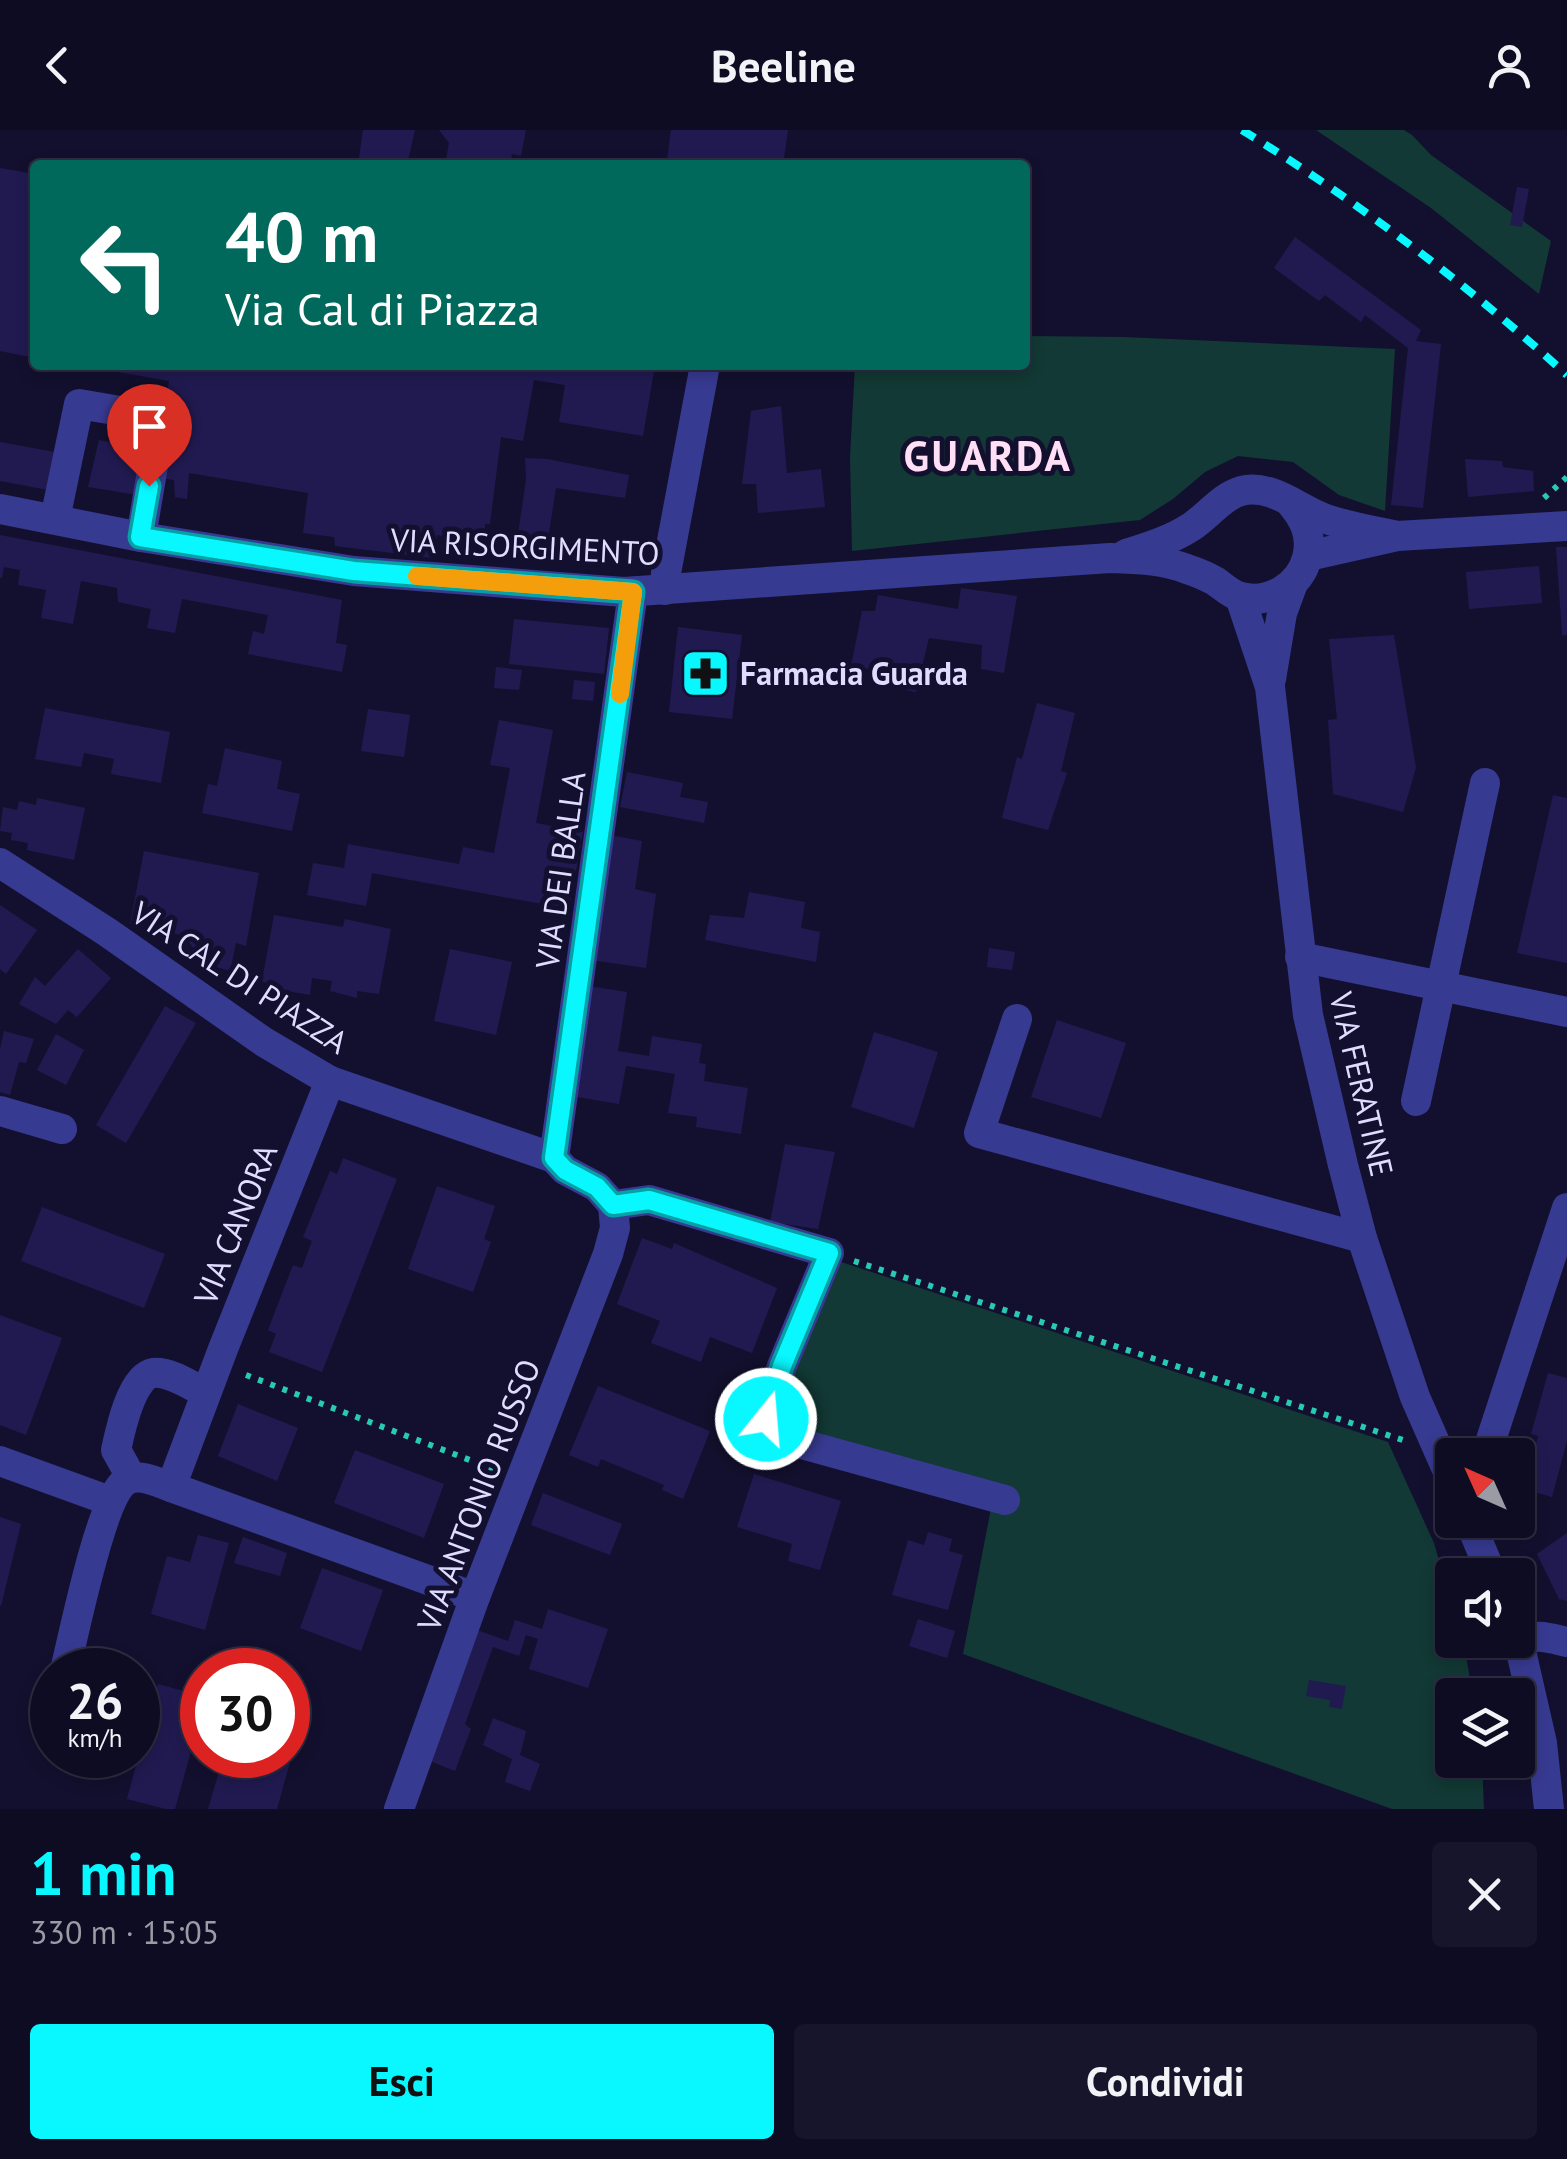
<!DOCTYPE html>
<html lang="it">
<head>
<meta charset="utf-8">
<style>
	:root { --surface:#0e0c23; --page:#17152b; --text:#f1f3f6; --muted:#9b9ba6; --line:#2e2c41; --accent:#09f8ff }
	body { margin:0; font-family:"PT Sans",sans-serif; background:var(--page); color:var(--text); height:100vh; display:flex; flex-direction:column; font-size:38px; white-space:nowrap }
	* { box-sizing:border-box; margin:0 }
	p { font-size:32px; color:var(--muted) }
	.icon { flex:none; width:55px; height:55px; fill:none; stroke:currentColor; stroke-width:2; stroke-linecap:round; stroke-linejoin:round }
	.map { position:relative; height:1679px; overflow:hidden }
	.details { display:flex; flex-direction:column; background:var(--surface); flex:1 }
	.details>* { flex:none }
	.hud { position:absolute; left:30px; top:30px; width:1000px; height:210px; border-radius:10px; box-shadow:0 5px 15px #0003,0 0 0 2px var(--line); background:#00695c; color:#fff; overflow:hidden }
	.needle { width:65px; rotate:315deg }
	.fabs { position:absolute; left:1435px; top:1308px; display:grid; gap:20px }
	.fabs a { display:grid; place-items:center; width:100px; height:100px; border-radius:10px; background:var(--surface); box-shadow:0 5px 15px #0003,0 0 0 2px var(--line); font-size:50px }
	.speed { position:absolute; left:30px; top:1518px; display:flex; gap:20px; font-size:50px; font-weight:700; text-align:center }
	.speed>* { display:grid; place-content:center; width:130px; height:130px; border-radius:50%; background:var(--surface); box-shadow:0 5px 15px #0003,0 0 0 2px var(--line); line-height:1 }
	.speed small { font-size:25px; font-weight:400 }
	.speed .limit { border:15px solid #d22; background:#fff; color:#111 }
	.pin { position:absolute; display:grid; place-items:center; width:85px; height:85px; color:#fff; margin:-102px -42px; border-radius:50% 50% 50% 0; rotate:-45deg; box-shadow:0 0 10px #0007 }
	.pin .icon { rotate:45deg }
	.me { position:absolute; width:110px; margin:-55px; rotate:17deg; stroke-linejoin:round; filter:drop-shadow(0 0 8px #0008) }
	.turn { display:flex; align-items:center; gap:35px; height:210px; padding:0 30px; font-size:45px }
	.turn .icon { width:130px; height:130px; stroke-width:2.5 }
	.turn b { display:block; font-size:70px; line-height:85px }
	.round { display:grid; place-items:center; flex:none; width:105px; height:105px; border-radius:10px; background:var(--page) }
	.head { display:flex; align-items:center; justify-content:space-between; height:170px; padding:0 30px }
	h1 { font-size:60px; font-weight:800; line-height:75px; color:var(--accent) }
	.primary-button { display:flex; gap:20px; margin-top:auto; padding:20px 30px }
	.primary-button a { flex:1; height:115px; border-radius:10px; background:var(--accent); color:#111; font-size:40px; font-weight:800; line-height:115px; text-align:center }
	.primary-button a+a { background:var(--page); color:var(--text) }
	header { display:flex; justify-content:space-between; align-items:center; height:130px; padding:0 30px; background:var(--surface); font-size:45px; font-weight:800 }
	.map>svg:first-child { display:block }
</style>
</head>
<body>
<header><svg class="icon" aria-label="back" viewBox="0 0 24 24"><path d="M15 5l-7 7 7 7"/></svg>Beeline<svg class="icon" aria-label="person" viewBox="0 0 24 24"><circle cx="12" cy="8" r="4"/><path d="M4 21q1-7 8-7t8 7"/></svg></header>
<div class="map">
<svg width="1567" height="1679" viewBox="0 0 1567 1679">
	<rect width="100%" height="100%" fill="#13102f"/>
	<!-- green -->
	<g fill="#123935">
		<path d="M1316,0H1404L1412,5L1431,25L1551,111L1539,164L1431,78Z"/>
		<path d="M1025,206L1124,207L1395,219L1385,381L1339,365L1293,332L1238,326L1205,342L1173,369L1140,390L852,421L850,327L855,235H1025Z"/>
		<path d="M826,1127L1388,1312L1434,1413L1452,1475V1510H1463L1473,1565H1452V1630H1482L1484,1679H1392L963,1524L992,1373L742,1295Z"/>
	</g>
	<!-- building -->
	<g fill="#211a51">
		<path d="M363,0H415L407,35H358Z"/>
		<path d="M439,0H526L521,26L512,24L510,35H445L449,13Z"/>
		<path d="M671,0H788L783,35H671L672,31L667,30Z"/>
		<path d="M0,38L35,44V228L0,221Z"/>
		<path d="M1517,57L1529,59L1522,97L1510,95Z"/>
		<path d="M1295,107L1421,200L1416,211L1441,214L1423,378L1391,375L1408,218L1365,185L1361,192L1325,165L1319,171L1274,138Z"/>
		<path d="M89,235H655L643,306L559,292L565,255L534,250L523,311L501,307L490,394H485V413L437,405L433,428L335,416L334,407L303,403L308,363L189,343L187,369L175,367L174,350L153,347L169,251L89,237Z"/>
		<path d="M781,276L787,343L821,339L825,377L758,383L756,354H742L751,281Z"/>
		<path d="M99,310L152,320L144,366L88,357Z"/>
		<path d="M0,312L55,322L48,360L0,351Z"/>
		<path d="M525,328L547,329L629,345L625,368L556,358L548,409L518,404L526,350Z"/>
		<path d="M1465,329L1502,331L1503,337L1533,341L1534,361L1468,367Z"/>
		<path d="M0,405L342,470L336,513L347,515L342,542L248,524L253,501L264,504L268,485L182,469L175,503L147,498L151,479L118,472L117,458L81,451L73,494L41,488L46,460L18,455L20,440L4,437L2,448H0Z"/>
		<path d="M1556,417H1567V505H1562Z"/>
		<path d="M1539,436L1542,473L1469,479L1466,442Z"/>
		<path d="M961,458L1017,466L1004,543L981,539L982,515L929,508L916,562L894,558L895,544L851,536L862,481H875L878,465L958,479Z"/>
		<path d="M514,489L609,498L604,544L509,534Z"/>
		<path d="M678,497L742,505L732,589L669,582Z"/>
		<path d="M1394,505L1416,638L1403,682L1333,664L1328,590L1337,589L1329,509Z"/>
		<path d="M496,537L522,540L519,560L494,558Z"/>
		<path d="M574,550L595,552L593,571L572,569Z"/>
		<path d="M1037,573L1075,583L1061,641L1067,643L1048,700L1002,688L1017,627L1022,629Z"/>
		<path d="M45,578L170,602L161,653L111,644L114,629L84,623L81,637L35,629Z"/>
		<path d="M368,579L410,585L404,627L361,621Z"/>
		<path d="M499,590L553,600L536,693L583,702L569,779L372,743L366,776L307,765L313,733L344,738L348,714L459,734L463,717L494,723L510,638L490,635Z"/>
		<path d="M225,618L282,631L277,659L300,664L292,701L202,683L208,654L217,656Z"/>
		<path d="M627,642L683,653L680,667L708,672L704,693L620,677Z"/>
		<path d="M1553,665L1567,668V833L1517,823Z"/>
		<path d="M37,668L85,678L74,730L27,720L28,713L11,710L12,703L0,701L3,677L17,680L19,671L36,675Z"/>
		<path d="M610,705L642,711L635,759L656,764L646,838L591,830Z"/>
		<path d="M144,721L259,743L246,816L236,813L230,841L210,835L200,828L185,806L130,794Z"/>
		<path d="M749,762L805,772L801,798L820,802L816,832L705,810L710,785L744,788Z"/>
		<path d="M0,775L37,800L6,844L0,839Z"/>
		<path d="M274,785L343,797L345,789L391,799L379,864L357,861V868L330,861L332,851L312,848L310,865L281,860L262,851Z"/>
		<path d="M989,818L1015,822L1012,840L987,837Z"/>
		<path d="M78,819L111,848L77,887L68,880L56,894L19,874L35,847L45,856Z"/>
		<path d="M450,819L512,832L496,905L434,891Z"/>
		<path d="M588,856L627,862L618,921L649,926L652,906L702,914L699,933L706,934L704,951L748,958L741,1004L696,997L697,987L668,983L675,944L626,936L619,974L571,966Z"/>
		<path d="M165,876L196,893L126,1013L96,995Z"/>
		<path d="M1057,890L1126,913L1101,988L1031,967Z"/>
		<path d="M4,901L34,909L26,933L19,932L10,965L0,962V919Z"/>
		<path d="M874,902L938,922L914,998L851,977Z"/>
		<path d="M56,904L84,920L66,955L37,940Z"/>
		<path d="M785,1014L835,1022L818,1099L770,1092Z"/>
		<path d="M343,1028L397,1049L322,1242L269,1222L276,1204L268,1200L293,1135L302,1138L312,1111L303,1107L330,1041L337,1044Z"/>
		<path d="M437,1056L495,1076L484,1109L491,1112L473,1162L408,1139Z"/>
		<path d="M42,1077L165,1124L144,1178L21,1131Z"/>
		<path d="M642,1108L672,1119L674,1113L777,1158L752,1223L710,1207L701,1232L651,1213L660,1191L617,1174Z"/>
		<path d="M0,1185L62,1208L26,1305L0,1295Z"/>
		<path d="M1548,1243L1567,1248V1311L1552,1367L1524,1359L1526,1349L1518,1347V1330L1531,1333L1538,1306L1531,1304Z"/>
		<path d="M598,1256L710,1301L683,1369L662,1360L664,1355L601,1329L598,1337L569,1325Z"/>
		<path d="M238,1274L298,1298L277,1351L218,1326Z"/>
		<path d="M355,1320L444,1354L424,1408L334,1373Z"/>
		<path d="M754,1344L841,1371L820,1440L788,1431L792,1414L737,1397Z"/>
		<path d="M543,1363L622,1394L610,1425L531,1395Z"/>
		<path d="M0,1387L21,1394L1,1476L0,1475Z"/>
		<path d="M928,1402L952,1409L949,1421L963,1425L948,1480L892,1465L908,1410L924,1415Z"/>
		<path d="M1567,1403V1471L1559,1469L1537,1424Z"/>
		<path d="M198,1405L229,1413L205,1500L151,1484L167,1426L190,1432Z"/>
		<path d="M243,1407L287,1423L280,1446L234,1433Z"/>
		<path d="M322,1438L383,1460L361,1521L300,1498Z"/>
		<path d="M548,1479L608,1499L588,1558L529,1539L538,1509L526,1505L519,1526L493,1517L465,1594L471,1599L455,1641L425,1629L474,1499L508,1511L515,1490L542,1499Z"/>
		<path d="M918,1489L955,1501L947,1528L909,1516Z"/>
		<path d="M1309,1550L1346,1556L1342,1579L1329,1577L1330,1570L1306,1566Z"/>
		<path d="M158,1554L202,1566V1581L175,1679H166L127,1669Z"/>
		<path d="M288,1585L302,1589L277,1679H208L224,1625H288Z"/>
		<path d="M493,1588L526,1601L520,1625L540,1634L530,1661L505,1652L512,1629L483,1615Z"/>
	</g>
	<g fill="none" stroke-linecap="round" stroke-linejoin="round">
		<!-- path -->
		<g stroke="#27cab4" stroke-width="6" stroke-dasharray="5 8" stroke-linecap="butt">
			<path d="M1544,368L1567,347"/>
			<path d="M854,1131L1403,1310"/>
			<path d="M246,1245L496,1340"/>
		</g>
		<!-- minor -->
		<g stroke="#373a91" stroke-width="30">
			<path d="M0,379L141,407L354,441L624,462L1110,428C1136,429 1162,429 1187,439C1196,442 1206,446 1215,451C1224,457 1230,464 1241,467C1269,474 1300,456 1307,428C1313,406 1304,388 1290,372"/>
			<path d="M55,389L79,274L161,288L141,407"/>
			<path d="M1126,424C1148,417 1171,410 1191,397C1208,386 1221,367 1241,361C1273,353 1300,381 1329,390C1351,397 1374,401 1397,406"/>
			<path d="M1308,426L1397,406L1567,396"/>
			<path d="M665,460L666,443L705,235"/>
			<path d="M1240,467L1270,557L1308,885L1343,1035L1362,1108L1415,1267L1452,1351"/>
			<path d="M1271,549L1282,483L1293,453"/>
			<path d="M0,733L107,802L264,912L330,951L554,1028L565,1040L597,1057L613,1075"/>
			<path d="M1300,827L1567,882"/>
			<path d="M1017,889L979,1003L1362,1108"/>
			<path d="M1416,971L1485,653"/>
			<path d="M0,981L62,999"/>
			<path d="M554,1028L633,462"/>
			<path d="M613,1075L649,1070L829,1123L782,1236L766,1289L791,1311L1005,1370"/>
			<path d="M1486,1325L1567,1078"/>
			<path d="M0,1331L110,1371"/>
			<path d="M131,1347L116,1320C120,1302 131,1247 153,1243C170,1241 191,1256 206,1263"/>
			<path d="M171,1357L223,1219L330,951"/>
			<path d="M1469,1390L1492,1445"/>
			<path d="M1518,1508L1542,1613L1549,1679"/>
			<path d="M1519,1511C1536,1503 1549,1508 1567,1512"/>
			<path d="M65,1540C74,1505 101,1365 127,1350C140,1343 157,1352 171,1357L475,1467"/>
			<path d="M49,1601L52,1589"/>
			<path d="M399,1679L475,1467L608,1124L615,1098L613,1075"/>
		</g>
		<!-- rail -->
		<path stroke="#09f8ff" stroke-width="8" stroke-dasharray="15 12" stroke-linecap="butt" d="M1242,0C1357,71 1467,154 1567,245"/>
	</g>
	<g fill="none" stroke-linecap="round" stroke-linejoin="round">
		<defs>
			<path id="route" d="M149,356L140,407L354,441L633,462L554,1028L565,1040L597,1057L613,1075L649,1070L829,1123L782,1236L766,1289"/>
		</defs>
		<!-- route casing -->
		<use href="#route" stroke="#06a1a6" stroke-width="25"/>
		<!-- route -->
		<use href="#route" stroke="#09f8ff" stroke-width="18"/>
		<!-- slow -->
		<path stroke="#f59e0b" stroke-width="18" d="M417,446L633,462L620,564"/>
	</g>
	<!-- icons -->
	<defs>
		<symbol id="pharmacy-square" viewBox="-11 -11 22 22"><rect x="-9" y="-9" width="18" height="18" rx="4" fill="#09f8ff" stroke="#13102f"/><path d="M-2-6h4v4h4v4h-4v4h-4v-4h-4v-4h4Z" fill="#111"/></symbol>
	</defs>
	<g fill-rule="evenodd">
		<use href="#pharmacy-square" x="678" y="516" width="55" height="55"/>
	</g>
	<g text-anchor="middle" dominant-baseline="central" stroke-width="10" stroke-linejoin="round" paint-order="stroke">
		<!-- street labels -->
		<g font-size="32" fill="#dfddff" stroke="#13102f">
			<text transform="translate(525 416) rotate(3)">VIA RISORGIMENTO</text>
			<text transform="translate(560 740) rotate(-82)">VIA DEI BALLA</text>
			<text transform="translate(240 847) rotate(33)">VIA CAL DI PIAZZA</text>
			<text transform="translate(1362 954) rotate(77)">VIA FERATINE</text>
			<text transform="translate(235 1094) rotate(-68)">VIA CANORA</text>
			<text transform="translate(478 1365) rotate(-69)">VIA ANTONIO RUSSO</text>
		</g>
		<!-- poi labels -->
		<g font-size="32" font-weight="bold" fill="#dfddff" stroke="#13102f" text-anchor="start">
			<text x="740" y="543">Farmacia Guarda</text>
		</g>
		<!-- district labels -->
		<g font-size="42" font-weight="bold" letter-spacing="2.5" fill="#ffdff6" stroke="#13102f">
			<text x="988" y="325">GUARDA</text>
		</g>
	</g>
</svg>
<div class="fabs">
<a><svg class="needle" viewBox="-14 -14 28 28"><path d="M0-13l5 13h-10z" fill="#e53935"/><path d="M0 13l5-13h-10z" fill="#9b9ba6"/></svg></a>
<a><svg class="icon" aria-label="sound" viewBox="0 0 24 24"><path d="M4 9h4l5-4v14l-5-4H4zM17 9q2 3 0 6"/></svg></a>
<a><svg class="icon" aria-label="layers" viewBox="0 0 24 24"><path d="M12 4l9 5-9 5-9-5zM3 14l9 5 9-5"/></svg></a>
</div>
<div class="speed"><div>26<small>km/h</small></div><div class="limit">30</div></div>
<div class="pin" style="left:149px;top:356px;background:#d93025"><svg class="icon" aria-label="arrive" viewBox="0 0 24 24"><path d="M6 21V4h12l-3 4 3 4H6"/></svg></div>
<svg class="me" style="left:766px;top:1289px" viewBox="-20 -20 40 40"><circle r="17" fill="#09f8ff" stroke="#fff" stroke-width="3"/><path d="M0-11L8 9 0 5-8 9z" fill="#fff"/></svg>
<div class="hud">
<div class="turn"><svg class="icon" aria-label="left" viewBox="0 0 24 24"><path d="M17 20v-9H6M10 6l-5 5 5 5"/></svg><div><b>40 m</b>Via Cal di Piazza</div></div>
</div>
</div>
<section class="details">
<div class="head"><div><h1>1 min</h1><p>330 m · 15:05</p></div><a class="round"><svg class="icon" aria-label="close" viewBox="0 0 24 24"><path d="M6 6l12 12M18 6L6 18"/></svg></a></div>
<div class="primary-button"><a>Esci</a><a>Condividi</a></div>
</section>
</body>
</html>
